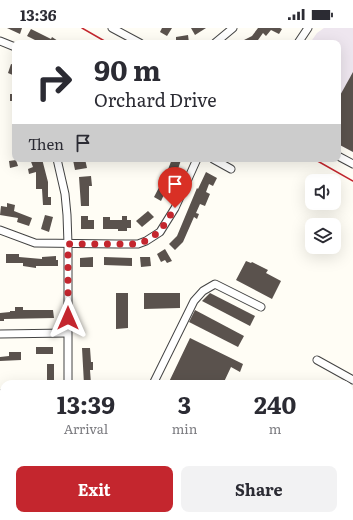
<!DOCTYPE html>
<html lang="en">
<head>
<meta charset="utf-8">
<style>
	:root { --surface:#fff; --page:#f2f2f3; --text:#2b2b33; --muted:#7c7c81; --accent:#c4262e }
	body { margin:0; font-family:Literata,serif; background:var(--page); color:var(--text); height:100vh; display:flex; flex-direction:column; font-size:15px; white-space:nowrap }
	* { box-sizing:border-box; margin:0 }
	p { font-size:13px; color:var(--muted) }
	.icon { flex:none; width:22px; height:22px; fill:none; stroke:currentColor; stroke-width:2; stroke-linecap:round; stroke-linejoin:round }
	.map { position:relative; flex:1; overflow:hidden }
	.drawer { position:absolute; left:0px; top:352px; width:353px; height:140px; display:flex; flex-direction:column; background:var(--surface); border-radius:12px 12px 0 0; box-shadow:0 4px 16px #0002 }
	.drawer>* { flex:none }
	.banner { position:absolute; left:12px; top:12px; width:329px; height:122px; border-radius:8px; box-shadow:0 4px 16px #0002; background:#fff; color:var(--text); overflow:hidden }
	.tools { position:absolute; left:305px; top:146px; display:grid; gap:8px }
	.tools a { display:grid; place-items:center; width:36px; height:36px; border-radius:8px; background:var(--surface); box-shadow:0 4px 16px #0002; font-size:20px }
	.pin { position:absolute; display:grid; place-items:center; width:34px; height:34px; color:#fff; margin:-41px -17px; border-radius:50% 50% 50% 0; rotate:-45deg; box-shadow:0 0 4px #0007 }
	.pin .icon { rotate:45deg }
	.me { position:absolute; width:44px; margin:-22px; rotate:0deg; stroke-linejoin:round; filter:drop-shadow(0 0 3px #0008) }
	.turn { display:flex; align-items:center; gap:14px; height:84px; padding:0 16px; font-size:18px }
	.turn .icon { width:52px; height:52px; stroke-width:2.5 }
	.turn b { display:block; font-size:28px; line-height:34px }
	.then { display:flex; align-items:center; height:38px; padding:0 16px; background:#0003; gap:8px; font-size:15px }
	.eta { display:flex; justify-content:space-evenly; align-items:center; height:68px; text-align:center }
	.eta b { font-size:24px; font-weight:700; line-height:28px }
	.primary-button { display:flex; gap:8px; margin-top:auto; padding:8px 16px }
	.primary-button a { flex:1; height:46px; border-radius:8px; background:var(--accent); color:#fff; font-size:16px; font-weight:700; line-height:46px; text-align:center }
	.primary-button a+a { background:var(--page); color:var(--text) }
	.status { display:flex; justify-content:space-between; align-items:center; height:28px; padding:0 20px; background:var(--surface); direction:ltr }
	.status svg { height:11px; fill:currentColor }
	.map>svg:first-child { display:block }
</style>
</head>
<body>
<div class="status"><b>13:36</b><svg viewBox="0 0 49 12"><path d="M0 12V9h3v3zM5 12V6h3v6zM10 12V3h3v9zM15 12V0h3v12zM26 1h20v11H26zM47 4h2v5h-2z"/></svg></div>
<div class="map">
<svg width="353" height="492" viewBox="0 0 353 492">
	<rect width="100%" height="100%" fill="#fffdf5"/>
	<!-- industrial -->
	<path fill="#eee6ef" d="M324,0H353V124L338,116V15H310L317,5Z"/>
	<!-- building -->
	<g fill="#5a524d">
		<path d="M7,0H22L20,6Z"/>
		<path d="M162,0H172L167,8L160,4Z"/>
		<path d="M191,0H206L195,7Z"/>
		<path d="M258,0H280L282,1L279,6L271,2L266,8L263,5L258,12L254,14L255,15H238L252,8Z"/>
		<path d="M31,1L51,11L52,9L61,15H41L27,8Z"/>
		<path d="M188,7L189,15H176V9Z"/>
		<path d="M11,36L15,37V48L8,45Z"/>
		<path d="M353,44V124L338,116V71Z"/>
		<rect x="10" y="66" width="5" height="7"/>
		<path d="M30,131H42L48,154V169H51V177H43L42,161H36V144L29,146L28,141L33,139Z"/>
		<path d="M81,131H85L87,140L75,142L73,132Z"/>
		<path d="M172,131L181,132L177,144H175L161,173L154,169L167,144Z"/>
		<path d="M16,132L18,138L10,140L9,133Z"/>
		<path d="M206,144L217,150L213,158L209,156L206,164L210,166L205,178L200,176L196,185L199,186L197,191L194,189L183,214L175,222L169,216L177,208L197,160L198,161Z"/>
		<path d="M91,148L92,158H89V178H81L79,149Z"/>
		<path d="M7,175L15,177L14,183L32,190L29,198L17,194L18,190L0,187L1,178L7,179Z"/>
		<path d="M148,183L154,189L142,199L136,193Z"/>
		<path d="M45,187L53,189L49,204L41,201Z"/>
		<path d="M81,188H88V192H94V201H81Z"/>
		<path d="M122,188H127V192H131V200H127V203H118V201H103V189H110V192H122Z"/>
		<path d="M165,221L172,233L167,235L165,232L161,234L157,226Z"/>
		<path d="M6,226H19V229L42,231V229L56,228V232H58V238H36V240L23,238V235H6Z"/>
		<path d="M93,229V239H80V230Z"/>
		<path d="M104,229L132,230V238L104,237Z"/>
		<path d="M140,229H150L151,238L141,239Z"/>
		<path d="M246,233L251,235L252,234L268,242L266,245L281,253L272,271L236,252Z"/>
		<path d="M116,265H128V300L116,301Z"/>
		<path d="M144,265H180V280L144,281Z"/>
		<path d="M210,265L255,288L250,298L202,273Z"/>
		<path d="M15,279H23V282H53L54,290L4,291V293H0V285L10,284V283H15Z"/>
		<path d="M195,282L244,308L238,319L189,294Z"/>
		<path d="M190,310L243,336L240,344L231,339L223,356H168Z"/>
		<rect x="36" y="319" width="17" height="7"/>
		<path d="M82,320H90L91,334H93V342H90L91,356H84Z"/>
		<path d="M9,324H21V332L0,333V329L9,328Z"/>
		<rect x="47" y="336" width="7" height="20"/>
	</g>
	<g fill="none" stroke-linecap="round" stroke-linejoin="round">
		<defs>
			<g id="minor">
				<path d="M112,0L140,15"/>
				<path d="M0,13L15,19"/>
				<path d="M215,15L233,0"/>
				<path d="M298,15L308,0"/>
				<path d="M338,128L353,136"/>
				<path d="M57,131L65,166L67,187L68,216V356"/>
				<path d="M213,131L231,141"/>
				<path d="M0,202L35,215L117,216H138L146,213L160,204L175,180L197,131"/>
				<path d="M0,306L67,305"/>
				<path d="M317,332L353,352"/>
				<path d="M153,356L194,273L203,263L215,256L261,279"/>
				<path d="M0,386L3,365"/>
				<path d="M349,428L353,430"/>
				<path d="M349,448L353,449"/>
				<path d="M244,488L257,492"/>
				<path d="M93,490L94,488"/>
				<path d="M66,492L67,488"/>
				<path d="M116,492L118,488"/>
				<path d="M270,492V488"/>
			</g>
			<g id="major">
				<path d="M0,414L4,416"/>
				<path d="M0,429L4,430"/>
				<path d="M147,488L157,492"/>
				<path d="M187,488L197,492"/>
			</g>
		</defs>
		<!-- minor casing -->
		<use href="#minor" stroke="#444" stroke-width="9"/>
		<!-- major casing -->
		<use href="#major" stroke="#222" stroke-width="11"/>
		<!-- minor -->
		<use href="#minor" stroke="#fff" stroke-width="7"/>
		<!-- major -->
		<use href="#major" stroke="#f9d66b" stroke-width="9"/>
		<!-- rail -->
		<g stroke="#c4262e" stroke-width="1.5">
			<path d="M82,0L108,15"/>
			<path d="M314,131L353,153"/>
		</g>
	</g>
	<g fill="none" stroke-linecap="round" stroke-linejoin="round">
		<!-- route -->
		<path stroke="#c4262e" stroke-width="7" stroke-dasharray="0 12.6" d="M68,290V216H138C160,208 163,198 175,180"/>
	</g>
</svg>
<div class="tools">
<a><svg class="icon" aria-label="sound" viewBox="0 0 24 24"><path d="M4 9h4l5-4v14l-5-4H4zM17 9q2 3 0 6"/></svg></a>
<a><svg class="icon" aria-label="layers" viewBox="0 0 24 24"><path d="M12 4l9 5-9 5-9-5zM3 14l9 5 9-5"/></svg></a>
</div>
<div class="pin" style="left:175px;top:180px;background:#d93025"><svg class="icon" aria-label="arrive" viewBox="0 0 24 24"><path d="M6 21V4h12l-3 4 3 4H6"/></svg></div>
<svg class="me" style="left:68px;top:290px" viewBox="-20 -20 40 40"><path d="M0-17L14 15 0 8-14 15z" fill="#c4262e" stroke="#fff" stroke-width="4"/></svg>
<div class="banner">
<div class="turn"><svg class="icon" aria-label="right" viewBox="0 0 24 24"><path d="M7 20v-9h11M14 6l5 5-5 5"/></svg><div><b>90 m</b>Orchard Drive</div></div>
<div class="then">Then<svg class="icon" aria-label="arrive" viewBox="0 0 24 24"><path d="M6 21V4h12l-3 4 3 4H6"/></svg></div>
</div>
<section class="drawer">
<div class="eta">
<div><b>13:39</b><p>Arrival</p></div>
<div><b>3</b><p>min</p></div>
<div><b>240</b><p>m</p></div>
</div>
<div class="primary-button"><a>Exit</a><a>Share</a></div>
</section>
</div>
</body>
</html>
